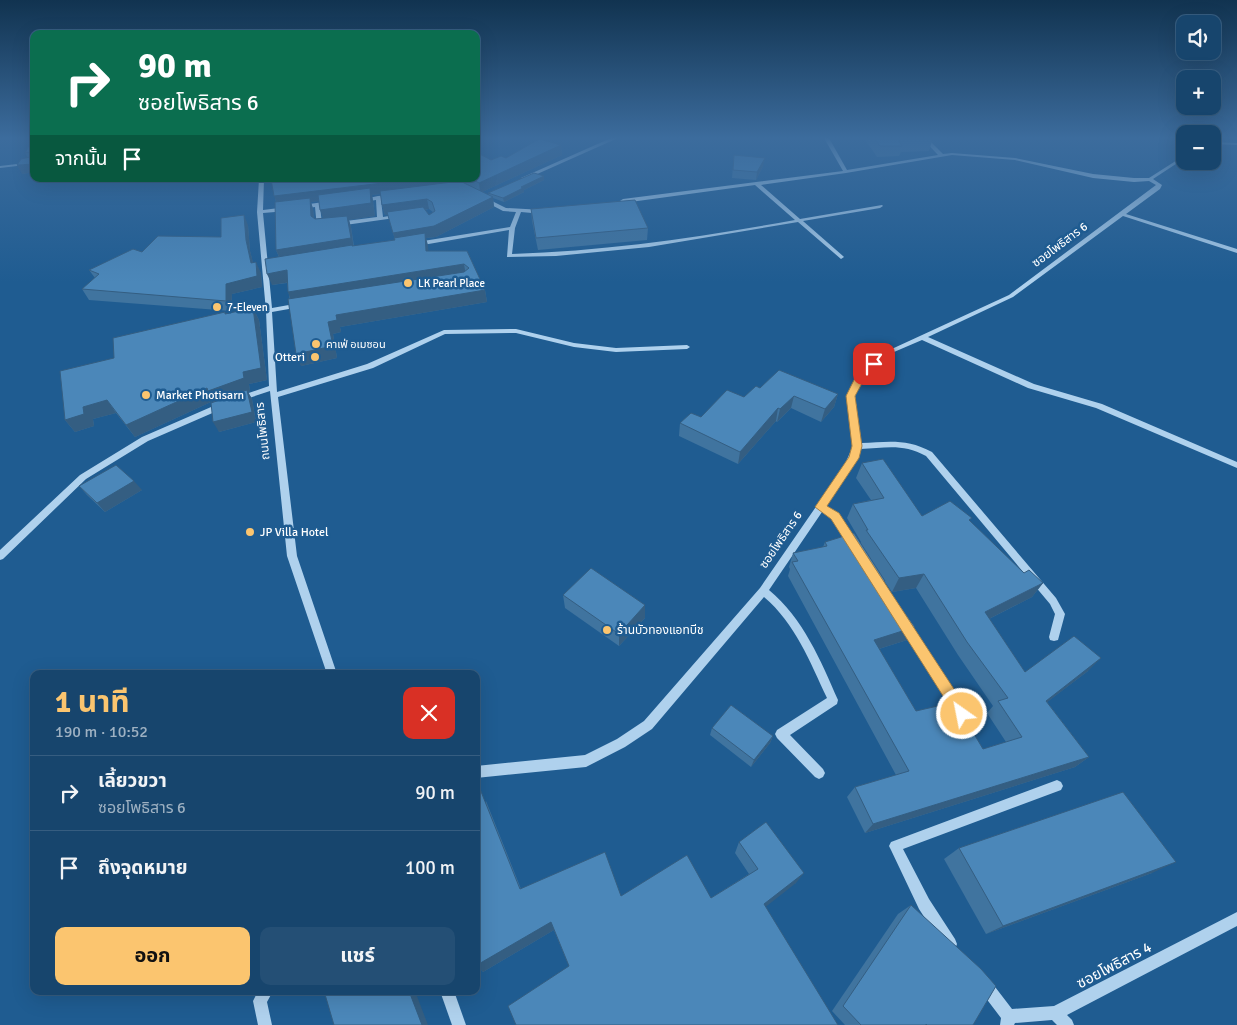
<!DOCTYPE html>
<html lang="th">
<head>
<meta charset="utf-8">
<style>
	:root { --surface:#17456d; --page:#244f75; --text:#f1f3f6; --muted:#9eb1c2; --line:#365d80; --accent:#fbc56f }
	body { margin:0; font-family:Signika,"Noto Sans Thai",sans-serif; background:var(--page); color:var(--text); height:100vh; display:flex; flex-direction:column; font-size:19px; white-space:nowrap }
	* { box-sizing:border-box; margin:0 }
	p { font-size:16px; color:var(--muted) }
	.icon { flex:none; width:28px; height:28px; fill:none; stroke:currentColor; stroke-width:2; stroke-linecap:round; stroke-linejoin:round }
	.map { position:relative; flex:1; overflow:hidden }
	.details { position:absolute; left:30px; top:670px; width:450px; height:325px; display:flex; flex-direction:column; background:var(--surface); border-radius:10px; box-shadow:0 5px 20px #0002,0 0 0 1px var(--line) }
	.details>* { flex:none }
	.banner { position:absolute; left:30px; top:30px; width:450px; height:152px; border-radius:10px; box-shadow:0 5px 20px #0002,0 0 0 1px var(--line); background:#0b6e4f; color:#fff; overflow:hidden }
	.fabs { position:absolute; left:1176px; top:15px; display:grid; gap:10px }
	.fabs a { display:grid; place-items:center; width:45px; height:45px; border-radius:10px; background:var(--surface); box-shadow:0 5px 20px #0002,0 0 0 1px var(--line); font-size:25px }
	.pin { position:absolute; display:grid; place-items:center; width:42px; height:42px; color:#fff; margin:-21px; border-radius:10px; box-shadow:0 2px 8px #0006 }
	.me { position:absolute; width:55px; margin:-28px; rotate:327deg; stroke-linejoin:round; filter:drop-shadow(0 0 4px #0008) }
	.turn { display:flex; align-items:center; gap:18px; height:105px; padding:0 25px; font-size:22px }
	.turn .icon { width:65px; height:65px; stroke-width:2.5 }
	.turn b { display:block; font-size:35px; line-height:42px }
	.then { display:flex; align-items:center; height:48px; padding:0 25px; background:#0003; gap:10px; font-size:19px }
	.round { display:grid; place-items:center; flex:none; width:52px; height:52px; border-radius:10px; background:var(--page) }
	.headline { display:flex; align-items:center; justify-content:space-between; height:85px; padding:0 25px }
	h1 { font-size:30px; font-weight:700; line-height:38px; color:var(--accent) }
	.primary-button { display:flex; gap:10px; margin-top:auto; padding:10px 25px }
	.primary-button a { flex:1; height:58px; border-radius:10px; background:var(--accent); color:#111; font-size:20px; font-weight:700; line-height:58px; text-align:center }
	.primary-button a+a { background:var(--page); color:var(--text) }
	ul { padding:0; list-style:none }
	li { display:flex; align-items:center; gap:15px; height:75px; padding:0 25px; border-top:1px solid var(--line) }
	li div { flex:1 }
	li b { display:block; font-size:19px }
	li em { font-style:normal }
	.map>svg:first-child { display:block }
</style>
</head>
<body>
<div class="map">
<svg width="1237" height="1025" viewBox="0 0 1237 1025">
	<rect width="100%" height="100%" fill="#1f5c91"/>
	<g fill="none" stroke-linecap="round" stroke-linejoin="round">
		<!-- minor -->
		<g fill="#afd1ed" fill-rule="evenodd">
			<path d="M611,138H618L526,179L521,178Z"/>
			<path d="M824,138H829L847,170L938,155L922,138H927L943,154L952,153L1015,158L1093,174L1134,178H1149L1185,155V158L1153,179L1162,185L1160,189L1126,214L1237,249V253L1123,216L1013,297L928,337L1034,384L1102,404L1237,462V468L1096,408L1028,388L922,340L887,355L865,375L855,396L861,443C888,442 906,438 932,452L1056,598L1065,614L1058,640L1054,641L1050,640L1049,637L1055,614L1050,604L926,456C903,443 885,448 860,449L851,469L826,506L838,514L857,543L859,546L857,549H851L832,518L822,512L769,590C803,618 821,661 838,700L837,704L790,735L823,769L825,773L823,777L819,779L815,777L777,738L775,734L777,730L827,698C810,662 795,623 764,597L652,729L625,747L586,767L476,778V766L585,755L617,739L644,721L760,588L844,466L853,446L847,396L859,372L883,353L1009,295L1156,185L1149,181L1134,182L1093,178L1015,160L952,155L846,173L761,185L800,219L882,205L883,206L880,208L803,221L843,256L844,257L841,259L798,222L649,247L556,256L507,257L509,230L417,246L414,244L417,242L510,227L516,212L503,211L482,200L481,199L484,197L506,208L543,210L546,212L543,214L521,212L515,228L512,254C608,251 701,237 795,220L755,185L623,203L620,201L623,199L843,171Z"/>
			<path d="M1212,142L1237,143V145L1212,144Z"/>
			<path d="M34,162V164L0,168V166Z"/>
			<path d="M259,179H264L263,210L287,207L290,209L287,211L263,213L272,308L300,303L303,305L300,307L272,312L277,392L367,364L444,330L516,329L574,343L616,348L687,345L690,347L687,349L616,352L574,347L516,333L445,334L373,368L278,397L297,556L337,674H327L287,556L270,391L240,401L236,399L237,397L269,386L266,311L257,212Z"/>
			<path d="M378,196L391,195L394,197L381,200L383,217L400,214L402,215V217L338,226L335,224L338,222L377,217L376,200L362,202L359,200Z"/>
			<path d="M331,201L334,203L333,204L320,206L322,224L326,226L320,229L317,227L315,207L302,209L299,207L302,205Z"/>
			<path d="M218,404H221L225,406L224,408L148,441L86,479L3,559L0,560V550L80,475L142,437Z"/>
			<path d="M904,620L908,621L977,726L979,730L977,734L973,735L969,734L900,627L899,624L900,621Z"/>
			<path d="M1057,780L1061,782L1063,786L1061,790L903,849L929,899L955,939L957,944L955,949L950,951L945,949L919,909L891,850L889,846L891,842Z"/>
			<path d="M1237,912V926L1067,1015L1072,1020L1074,1025H1057L1052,1020L1015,1023L1014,1025H1000L1001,1018L979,989L977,984L979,979L984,977L989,979L1012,1009L1054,1006Z"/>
			<path d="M258,991H273L267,1002L272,1025H258L253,1001Z"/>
			<path d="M440,991H454L466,1025H452Z"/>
		</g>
	</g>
	<!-- wall -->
	<g fill="#40749f" fill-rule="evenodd">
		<path d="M33,138L34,172L22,174L28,158L25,153Z"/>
		<path d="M864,138H930L932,141L929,151L901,152L899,156L877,157Z"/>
		<path d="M561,145L562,155L482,192L489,195L488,193L544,176V180L524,190V192L504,202L493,198L494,207L436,237L426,238L428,251H467L485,290L487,302L340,327L341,332L333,334L337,358L301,366L287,283L272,285L279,257L276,250V202L271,179H452L453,182L464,183L457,179H476L491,160L506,158ZM381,194L382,205L385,215L388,214L395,240L354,246L351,227L349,220L375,216L373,201L372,195ZM319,201L323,218L315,219H314L313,209L311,202ZM429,209L433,212L429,215L425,210Z"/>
		<path d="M734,155L763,166L756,180L732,178Z"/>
		<path d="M531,209L648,228L647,240L538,250L532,221Z"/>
		<path d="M248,225L250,251L253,263L261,273L262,287L232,294L231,311L89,300L82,289L95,278L89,270L142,252L221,237Z"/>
		<path d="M253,308L259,320L267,380L249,384L250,391L248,392L252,399L256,422L219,432L213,401L135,437L116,413L93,419L94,426L75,432L65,420L114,358L226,314Z"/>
		<path d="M760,388L838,394L834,407L821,422L791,408L777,422L776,421L738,464L679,436L680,423L701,417L744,397Z"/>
		<path d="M862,463L922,516L970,521L1024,573L1043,583L1032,597L989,619L1025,672L1088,671L1047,702L1089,757L1075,767L865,833L847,797L855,787L896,775L788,576L790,569L789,567L793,553L823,547L825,542L861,543V542L847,518L853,504L871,500L856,478ZM885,582L892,592L916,588L958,655L993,706L987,713L1006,742L983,749L916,711L879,649L907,640L884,584Z"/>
		<path d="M79,486L142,490L105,512L87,495Z"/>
		<path d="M563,595L645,605V618L619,646L565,608Z"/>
		<path d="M712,728L773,736L770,743L751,767L710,735Z"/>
		<path d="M486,801L521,889L621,896L711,898L749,874L735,853L739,842L796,883L569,966L554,930L483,972L477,965Z"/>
		<path d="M959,848L1152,873L986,934L944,859Z"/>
		<path d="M911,905L973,1025H845L832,1011L898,914Z"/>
	</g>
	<!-- shaded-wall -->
	<g fill="#345e82">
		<path d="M561,145L562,155L480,193L479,183Z"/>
		<path d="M765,158L763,166L756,180L757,172Z"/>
		<path d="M34,164V172L22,174L17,165Z"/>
		<path d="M544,176V180L524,190V192L504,202L503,198L521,187Z"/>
		<path d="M416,179H452L453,185L372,195L373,201L375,216L349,220L351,227L354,250L281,261L276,250L325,223L320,210L371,195L311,202L313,209L315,227L278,206L274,196Z"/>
		<path d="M493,197L494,207L436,237L426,238L428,245L429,263L396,243L393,233Z"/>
		<path d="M427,199L429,209L385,215L382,205Z"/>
		<path d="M244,215L248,225L250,251L256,273L251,263L246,240Z"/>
		<path d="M256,262L261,273L262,287L232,294L231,311L226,301V284Z"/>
		<path d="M464,264L466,276L292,304L288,292Z"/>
		<path d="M287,270L291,282L272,285L267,274Z"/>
		<path d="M485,290L487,302L340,327L341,332L333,334L337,358L301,366L296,354L336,315Z"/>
		<path d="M253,308L259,320L267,380L249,384L250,391L248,392L252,399L256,422L219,432L213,422L215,404L213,401L135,437L126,425L243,372Z"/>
		<path d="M838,394L834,407L821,422L825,409Z"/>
		<path d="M794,396L791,408L777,422L780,409Z"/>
		<path d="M107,400L116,413L93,419L94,426L75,432L65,420L83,407Z"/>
		<path d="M778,408L776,421L738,464L740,452Z"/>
		<path d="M134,481L142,490L105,512L97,503Z"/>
		<path d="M924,574L916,588L892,592L899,578Z"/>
		<path d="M1043,583L1032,597L975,626L985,612Z"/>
		<path d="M645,605V618L619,646V634Z"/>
		<path d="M915,627L907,640L866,653L874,640Z"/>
		<path d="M1101,658L1088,671L1033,713L1046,701Z"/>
		<path d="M773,736L770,743L751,767L754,760Z"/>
		<path d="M1089,757L1075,767L865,833L873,824Z"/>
		<path d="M1176,862L1152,873L986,934L1003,926Z"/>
		<path d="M804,873L796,883L758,913L764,904Z"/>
		<path d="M551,922L554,930L483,972L477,965Z"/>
		<path d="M409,991H415L428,1025H422Z"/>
	</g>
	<!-- building -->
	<g fill="#4b87b9" stroke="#345e82">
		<path d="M33,138H34V164L17,165L21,159L30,157V152L25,153Z"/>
		<path d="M874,138H930L932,141H899L902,146H880Z"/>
		<path d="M539,139L561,145L479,183L472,179H476V152L491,160L501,156L506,158Z"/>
		<path d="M734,155L765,158L757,172L733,170Z"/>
		<path d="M534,173L544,176L521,187L523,188L503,198L488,193Z"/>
		<path d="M271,179H416L274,196Z"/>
		<path d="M460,181L493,197L434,226L393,233L387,212L423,207L429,215L435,211L432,202L427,199L382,205L380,191Z"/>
		<path d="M370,188L371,203L320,210L318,195Z"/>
		<path d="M310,198L311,216L315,219L347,216L351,238L276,250L275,202Z"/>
		<path d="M635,200L648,228L536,238L531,209Z"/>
		<path d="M244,215L246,240L251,263L256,262L257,276L226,284V301L82,289L99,274L89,270L133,249L142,252L158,236L221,237V218Z"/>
		<path d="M425,233L426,251H467L485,290L336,315L337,320L328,322L333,346L296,354L288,299L464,272L469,268L464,264L288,292L287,270L267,274L265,259L352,245V246L395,240L394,238Z"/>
		<path d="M253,308L261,368L243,372L244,378L208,391L207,388L126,425L107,400L83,407L84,414L65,420L60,371L114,358L113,338L225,312V314Z"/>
		<path d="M779,370L838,394L825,409L794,396L780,409L778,408L740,452L680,423L691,413L701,417L727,390L744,397L756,386L760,388Z"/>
		<path d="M247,390L252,412L213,422L211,403Z"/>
		<path d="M883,459L922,516L950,501L972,518L969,520L1024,573L1029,570L1043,583L985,612L1025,672L1074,636L1101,658L1046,701L1089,757L873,824L855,787L909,771L792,562L798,561L793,553L827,546L825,542L854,533L885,581L882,582L915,627L874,640L916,711L955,702L983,749L1022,737L998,701L1008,698L967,642L924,574L899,578L866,530H868L853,504L884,498L862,463Z"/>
		<path d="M116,465L134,481L97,503L79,486Z"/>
		<path d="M591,568L645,605L619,634L563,595Z"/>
		<path d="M731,705L773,736L754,760L712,728Z"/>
		<path d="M480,789L520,889L605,852L621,896L687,855L711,898L758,869L739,842L766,822L804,873L764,904L838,1025H516L508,1006L569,966L551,922L477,965L476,791Z"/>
		<path d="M1123,792L1176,862L1003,926L959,848Z"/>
		<path d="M911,905L981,969L996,986L973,1025H927L926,1024V1025H861L843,1006Z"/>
		<path d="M324,991H409L422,1025H334Z"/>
	</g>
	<!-- sky -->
	<linearGradient id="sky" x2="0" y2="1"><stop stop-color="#113350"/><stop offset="0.49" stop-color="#3c6c9d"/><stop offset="1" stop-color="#3c6c9d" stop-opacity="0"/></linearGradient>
	<rect width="1237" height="282" fill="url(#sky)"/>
	<!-- route -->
	<path fill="#fbc56f" stroke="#a38048" d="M870,362L878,364L866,376L855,396L862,446L859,458L827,506L839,513L967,709L969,714L967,718L962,720L957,718L831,519L815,507L849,457L852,446L846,396L858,372Z"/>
	<!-- markers -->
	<g fill="#fbc56f" stroke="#1f5c91" stroke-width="2">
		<circle cx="408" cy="283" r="5"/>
		<circle cx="217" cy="307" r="5"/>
		<circle cx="316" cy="344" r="5"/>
		<circle cx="315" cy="357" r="5"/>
		<circle cx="146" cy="395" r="5"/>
		<circle cx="250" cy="532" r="5"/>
		<circle cx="607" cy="630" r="5"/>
	</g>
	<g text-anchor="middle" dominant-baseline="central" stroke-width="5" stroke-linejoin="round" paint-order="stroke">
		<!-- far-poi labels -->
		<g font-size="11" fill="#fff" stroke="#1f5c91" text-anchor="start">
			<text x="418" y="283">LK Pearl Place</text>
			<text x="227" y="307">7-Eleven</text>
			<text x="326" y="344">คาเฟ่ อเมซอน</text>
		</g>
		<!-- street labels -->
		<g font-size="12" fill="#fff" stroke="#1f5c91">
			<text transform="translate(1060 245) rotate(-37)">ซอยโพธิสาร 6</text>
			<text transform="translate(263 431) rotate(-96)">ถนนโพธิสาร</text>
			<text transform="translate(781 540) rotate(-56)">ซอยโพธิสาร 6</text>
		</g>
		<!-- poi labels -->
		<g font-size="12" fill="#fff" stroke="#1f5c91" text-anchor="start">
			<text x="305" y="357" text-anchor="end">Otteri</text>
			<text x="156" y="395">Market Photisarn</text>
			<text x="260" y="532">JP Villa Hotel</text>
			<text x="617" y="630">ร้านบัวทองแอทบีช</text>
		</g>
		<!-- near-street labels -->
		<g font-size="15" fill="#fff" stroke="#1f5c91">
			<text transform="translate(1114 965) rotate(-28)">ซอยโพธิสาร 4</text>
		</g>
	</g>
</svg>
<div class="fabs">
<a><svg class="icon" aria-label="sound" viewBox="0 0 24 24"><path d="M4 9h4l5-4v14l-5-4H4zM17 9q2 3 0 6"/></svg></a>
<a>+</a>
<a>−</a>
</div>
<div class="pin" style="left:874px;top:364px;background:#d93025"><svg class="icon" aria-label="arrive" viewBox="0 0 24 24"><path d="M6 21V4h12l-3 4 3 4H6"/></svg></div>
<svg class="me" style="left:962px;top:714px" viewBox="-20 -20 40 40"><circle r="17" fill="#fbc56f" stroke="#fff" stroke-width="3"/><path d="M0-11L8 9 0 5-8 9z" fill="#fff"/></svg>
<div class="banner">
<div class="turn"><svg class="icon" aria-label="right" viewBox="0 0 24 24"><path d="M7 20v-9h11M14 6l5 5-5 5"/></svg><div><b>90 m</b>ซอยโพธิสาร 6</div></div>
<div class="then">จากนั้น<svg class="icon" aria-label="arrive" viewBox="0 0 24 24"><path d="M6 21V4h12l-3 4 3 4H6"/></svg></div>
</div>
<section class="details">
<div class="headline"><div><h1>1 นาที</h1><p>190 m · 10:52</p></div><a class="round" style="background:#d93025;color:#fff"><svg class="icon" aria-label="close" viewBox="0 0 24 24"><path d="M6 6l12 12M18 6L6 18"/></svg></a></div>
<ul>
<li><svg class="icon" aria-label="right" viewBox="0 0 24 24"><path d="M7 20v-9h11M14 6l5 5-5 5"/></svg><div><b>เลี้ยวขวา</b><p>ซอยโพธิสาร 6</p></div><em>90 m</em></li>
<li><svg class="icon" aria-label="arrive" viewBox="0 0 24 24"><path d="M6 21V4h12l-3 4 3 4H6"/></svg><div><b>ถึงจุดหมาย</b></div><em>100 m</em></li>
</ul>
<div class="primary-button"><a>ออก</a><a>แชร์</a></div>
</section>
</div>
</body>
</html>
